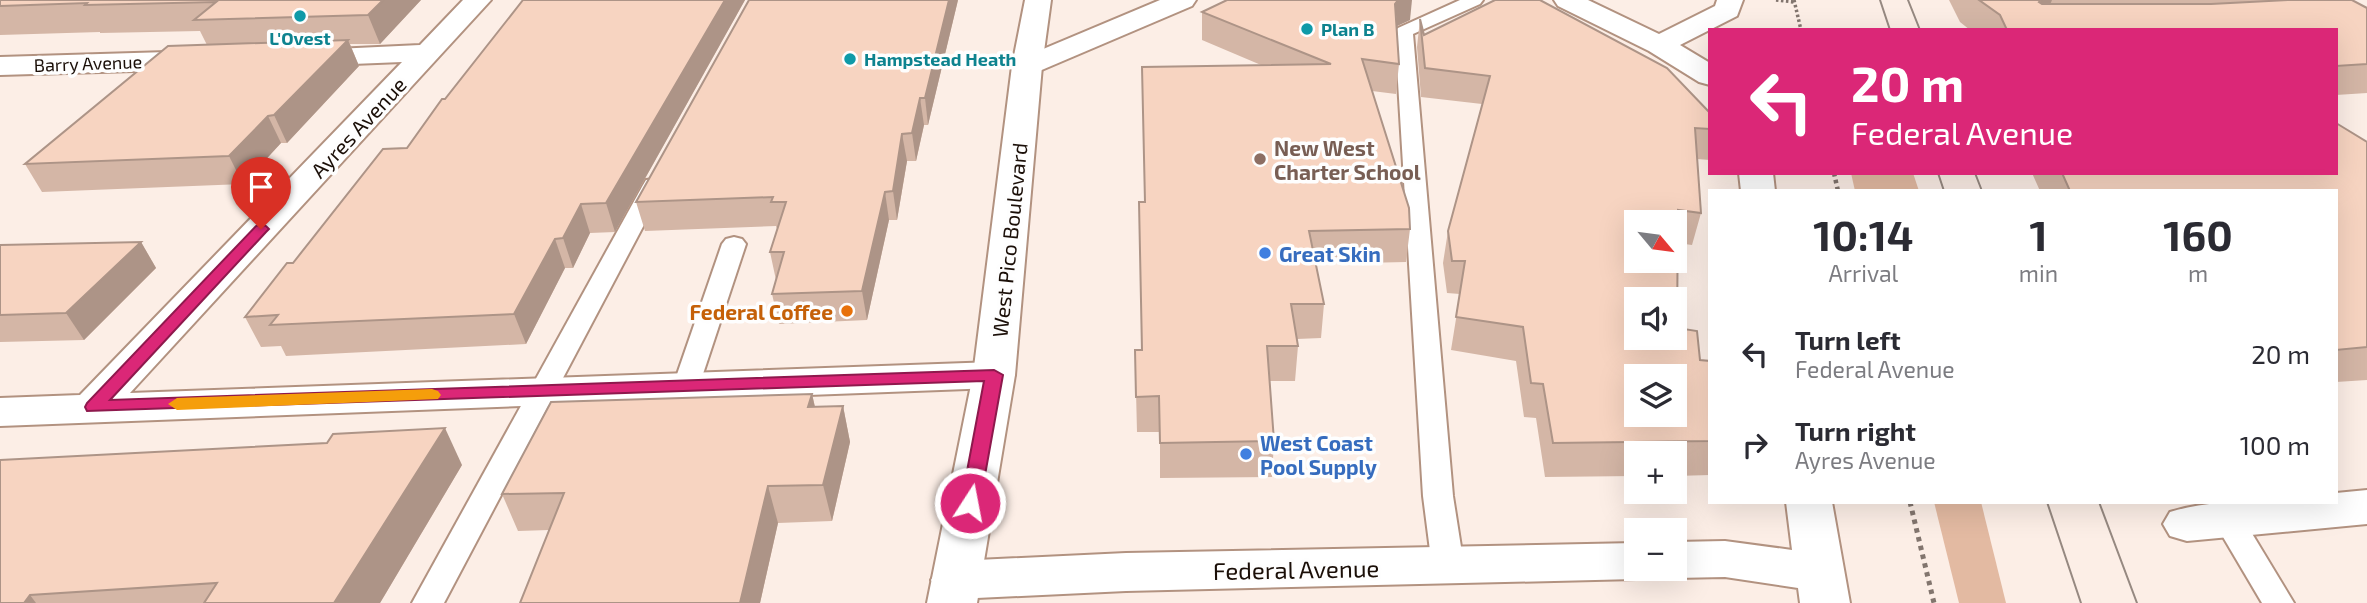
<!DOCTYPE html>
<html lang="en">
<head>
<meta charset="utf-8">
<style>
	:root { --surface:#fff; --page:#f2f2f3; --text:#2b2b33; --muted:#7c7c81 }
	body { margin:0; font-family:"Exo 2",sans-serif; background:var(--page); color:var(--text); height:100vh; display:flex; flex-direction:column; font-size:26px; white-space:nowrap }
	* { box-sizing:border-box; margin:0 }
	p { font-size:23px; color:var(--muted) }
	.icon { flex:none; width:38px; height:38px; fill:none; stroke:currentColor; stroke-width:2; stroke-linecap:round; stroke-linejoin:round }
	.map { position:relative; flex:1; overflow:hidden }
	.side { position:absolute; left:1708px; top:189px; width:630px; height:315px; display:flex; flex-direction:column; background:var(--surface); border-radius:0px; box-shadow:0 7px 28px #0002 }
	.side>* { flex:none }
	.banner { position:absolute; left:1708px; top:28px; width:630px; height:147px; border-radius:0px; box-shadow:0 7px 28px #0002; background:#db2777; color:#fff; overflow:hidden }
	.needle { width:46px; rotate:119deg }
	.fabs { position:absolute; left:1624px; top:210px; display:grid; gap:14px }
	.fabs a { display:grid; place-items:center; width:63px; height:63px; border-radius:0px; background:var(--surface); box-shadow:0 7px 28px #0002; font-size:35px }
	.pin { position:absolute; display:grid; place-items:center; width:60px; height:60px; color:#fff; margin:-72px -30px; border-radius:50% 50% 50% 0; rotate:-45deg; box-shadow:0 0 7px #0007 }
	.pin .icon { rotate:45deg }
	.me { position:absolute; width:77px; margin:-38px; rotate:11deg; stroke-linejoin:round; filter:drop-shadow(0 0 5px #0008) }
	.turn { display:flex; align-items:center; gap:24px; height:147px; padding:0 28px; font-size:32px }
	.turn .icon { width:91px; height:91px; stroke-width:2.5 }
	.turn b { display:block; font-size:49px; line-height:60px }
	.eta { display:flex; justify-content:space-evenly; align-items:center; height:119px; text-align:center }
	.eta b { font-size:42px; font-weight:700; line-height:49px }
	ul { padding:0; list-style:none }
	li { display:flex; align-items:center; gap:21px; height:91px; padding:0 28px }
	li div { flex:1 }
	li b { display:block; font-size:26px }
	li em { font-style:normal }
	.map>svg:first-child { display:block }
</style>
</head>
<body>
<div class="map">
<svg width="2367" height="603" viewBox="0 0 2367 603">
	<rect width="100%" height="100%" fill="#fceee6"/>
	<!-- green -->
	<g fill="#e3baa2">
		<path d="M1851,173H1913L1919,191H1855Z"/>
		<path d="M1934,502H1981L2006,603H1959Z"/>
	</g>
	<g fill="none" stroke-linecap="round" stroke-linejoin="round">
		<defs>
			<g id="service">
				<path d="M1460,0H1483L1480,4L1413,34L1453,496L1464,566L1459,574L1448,578L1437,574L1432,566L1423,496L1395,32L1398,28Z"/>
				<path d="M654,179L662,180L665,185L444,603H412L643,185L646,180Z"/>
				<path d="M734,237L742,239L746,244L699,386L695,392L686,395L677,392L673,386L722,244L726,239Z"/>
				<path d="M2228,509L2239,512L2294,603H2262L2213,520L2217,512Z"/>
			</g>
			<g id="minor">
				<path d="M463,0H491L130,393L994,362L1009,366L1015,375L1009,384L994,388L0,426V398L80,395L402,62L303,66L293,63L289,57L293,51L420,45Z"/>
				<path d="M1160,0H1196L1192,6L1037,72L1027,75L1017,72L1012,66L1017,60Z"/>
				<path d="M1554,0H1588L1659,34L1715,6L1717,0H1743L1737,16L1680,45L1710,63V85L1699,82L1649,51L1558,6Z"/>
				<path d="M201,51L211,54L216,60L211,66L201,69L0,75V57Z"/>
				<path d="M1739,173H1773L1775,191H1741Z"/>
				<path d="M2367,490V524L2187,541L2170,536L2163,524L2170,512C2223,496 2282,502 2336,502V493Z"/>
				<path d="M1786,502H1832L1850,603H1800L1798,588L1725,577L1675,578L1658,573L1656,569L1653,574L1636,579L1126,591L956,599L939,593L931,580L939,567L956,561L1126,553L1636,543V569H1675V542L1725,541L1792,550Z"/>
			</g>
			<path id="secondary" d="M1025,0H1051L1042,66L1015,375L977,603H927L973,375L1012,66Z"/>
		</defs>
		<!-- service casing -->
		<use href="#service" stroke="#b29280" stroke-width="4"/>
		<!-- minor casing -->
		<use href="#minor" stroke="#b29280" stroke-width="4"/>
		<!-- secondary casing -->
		<use href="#secondary" stroke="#b29280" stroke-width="4"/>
		<!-- path-far2 -->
		<g stroke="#82756e" stroke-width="3.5" stroke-dasharray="2.5 2.5" stroke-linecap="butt">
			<path d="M1776,0L1794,2"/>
			<path d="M1794,0L1801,30"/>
		</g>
		<!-- path-far1 -->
		<path stroke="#82756e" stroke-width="4.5" stroke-dasharray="3.5 3.5" stroke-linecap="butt" d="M1834,173L1838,191"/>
		<!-- path -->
		<path stroke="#82756e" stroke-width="5" stroke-dasharray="4.5 4.5" stroke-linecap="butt" d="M1910,502L1934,603"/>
		<!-- service -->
		<use href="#service" fill="#fff" fill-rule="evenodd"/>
		<!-- minor -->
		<use href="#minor" fill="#fff" fill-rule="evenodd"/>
		<!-- secondary -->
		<use href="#secondary" fill="#fff" fill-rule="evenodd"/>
		<!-- tram -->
		<g stroke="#968981" stroke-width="2">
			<path d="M1880,0L1890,30"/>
			<path d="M1908,0L1920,30"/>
			<path d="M1938,173L1944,191"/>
			<path d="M1975,173L1982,191"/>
			<path d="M2047,502L2081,603"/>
			<path d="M2099,502L2137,603"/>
		</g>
	</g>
	<!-- wall -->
	<g fill="#d4b6a6">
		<path d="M0,0H421L380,44H350L359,66L287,143H281L243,184L42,192L25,164L207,45L200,31L100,33V32L0,35Z"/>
		<path d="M523,0H745L615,232L590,233L573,268H565L526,344L286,356L281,346L261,347L245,317L293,263L407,148Z"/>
		<path d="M958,0L928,125H924L916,161H907L897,220H889L867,320L779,324L772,294L776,280L770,252L777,229L776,226L645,231L636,202Z"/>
		<path d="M1949,0H2352L2367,8V93L2336,95V30H1970L1960,22Z"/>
		<path d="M1202,12L1410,20L1397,26L1399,64L1396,94L1372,91L1410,229L1406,262L1316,264L1324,304L1321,338L1297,339L1298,346L1295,381H1270L1274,441L1272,477L1160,478V432H1137L1135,350H1142L1145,202L1261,65L1202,40Z"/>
		<path d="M1420,19L1424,35L1710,113V160L1697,159L1701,213L1692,245L1677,243V328L1700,360L1710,361V475L1675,476V453H1636V476L1545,477L1536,418L1524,417L1516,361L1451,350L1460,294L1447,293L1443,263L1448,231L1482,104L1421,97L1417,47Z"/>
		<path d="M2367,142V380L2336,382V191H2040L2032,173H2336Z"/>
		<path d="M141,242L156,268L84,340L0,342V245Z"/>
		<path d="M812,394L815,407L843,406L850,442L832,521L778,523L760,603H520L549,530L518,531L502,494Z"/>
		<path d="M462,465L380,603H0Z"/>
	</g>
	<!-- shaded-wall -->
	<g fill="#ad9487">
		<path d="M383,0H421L380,44L368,15Z"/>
		<path d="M725,0H745L615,232L606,203Z"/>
		<path d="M949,0H958L928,125L925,98Z"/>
		<path d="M1398,0H1412L1410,20L1397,26L1395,4Z"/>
		<path d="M2041,0H2052L2044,19L2028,30Z"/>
		<path d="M348,40L359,66L287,143L274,115Z"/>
		<path d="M920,98L924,125L916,161L912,133Z"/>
		<path d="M268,116L281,143L243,184L229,156Z"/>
		<path d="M902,134L907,161L897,220L893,191Z"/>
		<path d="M885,192L889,220L867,320L862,291Z"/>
		<path d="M581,204L590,233L573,268L563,238Z"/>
		<path d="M555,239L565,268L526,344L514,314Z"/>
		<path d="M141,242L156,268L84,340L66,313Z"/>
		<path d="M812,394L820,430L808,407Z"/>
		<path d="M843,406L850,442L832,521L823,485Z"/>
		<path d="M445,428L462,465L380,603H334Z"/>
		<path d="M768,486L778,523L760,603H740Z"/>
		<path d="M30,595L36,603H24Z"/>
	</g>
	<!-- building -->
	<g fill="#f7d4c1" stroke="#ad9487" stroke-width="2" fill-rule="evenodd">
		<path d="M0,0H383L368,15L194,20L216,2L85,5L87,3L0,6Z"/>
		<path d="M523,0H725L606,203L581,204L563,238L555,239L514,314L270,325L278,315L245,317L287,263H293L383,149L407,148L442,99H445Z"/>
		<path d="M749,0H949L925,98H920L912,133L902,134L893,191L885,192L862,291L772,294L784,252H770L786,202H771L773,197L636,202Z"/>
		<path d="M1227,0H1398L1395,4L1399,64L1362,59L1409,208L1410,229L1309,231L1324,304H1291L1298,346H1267L1274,441L1160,443L1159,396L1136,397L1135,350H1142L1139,202H1145L1142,67L1331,64L1202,12Z"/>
		<path d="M1495,0H1540L1667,68L1710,113V129L1695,128L1701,213L1678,210L1677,328L1697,331L1700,360L1710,361V441L1553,443L1543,384L1531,383L1523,327L1456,317L1465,261H1452L1448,231L1490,76L1425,68L1420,19L1424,35ZM1636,222H1675V261H1636ZM1636,299H1675V338H1636ZM1636,376H1675V415H1636Z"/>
		<path d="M1979,0H2041L2039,2L2042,4H2211L2288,0H2352L2367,8V64L2336,66V30H2007L2000,15Z"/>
		<path d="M348,40L274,115L268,116L229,156L25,164L168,46Z"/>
		<path d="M2336,123L2367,142V347L2336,350V191H2070L2062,173H2336Z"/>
		<path d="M141,242L66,313L0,315V245Z"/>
		<path d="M812,394L808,407L843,406L823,485L768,486L740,603H520L564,493L502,494L551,402Z"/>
		<path d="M445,428L334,603H204L217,583L30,595L24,603H0V460L327,443L333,434Z"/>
	</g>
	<!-- route -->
	<path fill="#db2777" stroke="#8e194d" stroke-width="2" d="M261,224L266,226L269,229L266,232L110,400L994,370L1003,375L980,503L977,508H963L961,503L984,381L87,411L85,407L87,403L256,226Z"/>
	<!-- slow -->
	<path fill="#f59e0b" d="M432,389L438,391L441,395L438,399L177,410L168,404L177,398Z"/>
	<!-- markers -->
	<g fill="#0f9aa8" stroke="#fefefe" stroke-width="2.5">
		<circle cx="300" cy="16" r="7"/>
		<circle cx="1307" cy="29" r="7"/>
		<circle cx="850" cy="59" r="7"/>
	</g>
	<circle fill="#8d6e63" stroke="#fefefe" stroke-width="2.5" cx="1260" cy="159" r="7"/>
	<g fill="#3f7fe0" stroke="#fefefe" stroke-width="2.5">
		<circle cx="1265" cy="253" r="7"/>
		<circle cx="1246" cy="454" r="7"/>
	</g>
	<circle fill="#e8710a" stroke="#fefefe" stroke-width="2.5" cx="847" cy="311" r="7"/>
	<g text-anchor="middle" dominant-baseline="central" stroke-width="7" stroke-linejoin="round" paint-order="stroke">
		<!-- far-culture labels -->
		<g font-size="18" font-weight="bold" fill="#0d838f" stroke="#fefefe" text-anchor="start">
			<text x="1321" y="29">Plan B</text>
			<text x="300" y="38" text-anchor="middle">L'Ovest</text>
			<text x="864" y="59">Hampstead Heath</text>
		</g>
		<!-- far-street labels -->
		<g font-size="18" fill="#1b0f08" stroke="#fefefe">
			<text transform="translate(88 63) rotate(-2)">Barry Avenue</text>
		</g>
		<!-- street labels -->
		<g font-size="21" fill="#1b0f08" stroke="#fefefe">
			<text transform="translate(358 127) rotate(-47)">Ayres Avenue</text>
			<text transform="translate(1009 240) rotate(-84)">West Pico Boulevard</text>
		</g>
		<!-- education labels -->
		<g font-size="21" font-weight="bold" fill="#785e54" stroke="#fefefe" text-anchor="start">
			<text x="1274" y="147">New West<tspan x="1274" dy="24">Charter School</tspan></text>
		</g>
		<!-- shop labels -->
		<g font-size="21" font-weight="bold" fill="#366cbe" stroke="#fefefe" text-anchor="start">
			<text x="1279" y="253">Great Skin</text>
			<text x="1260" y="442">West Coast<tspan x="1260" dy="24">Pool Supply</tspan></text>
		</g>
		<!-- food labels -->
		<g font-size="21" font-weight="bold" fill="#c56008" stroke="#fefefe" text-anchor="end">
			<text x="833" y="311">Federal Coffee</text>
		</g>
		<!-- near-street labels -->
		<g font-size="24" fill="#1b0f08" stroke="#fefefe">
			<text transform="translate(1296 569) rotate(-1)">Federal Avenue</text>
		</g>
	</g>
</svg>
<div class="fabs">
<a><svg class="needle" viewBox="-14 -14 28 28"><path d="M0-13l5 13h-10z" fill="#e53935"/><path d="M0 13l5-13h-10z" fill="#7c7c81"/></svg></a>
<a><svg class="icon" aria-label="sound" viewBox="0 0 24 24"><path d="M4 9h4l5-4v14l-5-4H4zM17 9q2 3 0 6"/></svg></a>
<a><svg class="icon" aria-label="layers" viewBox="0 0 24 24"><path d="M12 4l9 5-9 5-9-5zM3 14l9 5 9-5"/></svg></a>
<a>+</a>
<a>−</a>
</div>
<div class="pin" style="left:261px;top:229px;background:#d93025"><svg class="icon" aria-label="arrive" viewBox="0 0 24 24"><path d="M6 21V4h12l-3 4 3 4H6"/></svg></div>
<svg class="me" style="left:970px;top:503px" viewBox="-20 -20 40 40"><circle r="17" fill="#db2777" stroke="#fff" stroke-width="3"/><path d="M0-11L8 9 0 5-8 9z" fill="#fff"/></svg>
<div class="banner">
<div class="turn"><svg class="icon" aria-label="left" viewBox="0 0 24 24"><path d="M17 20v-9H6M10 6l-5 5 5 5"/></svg><div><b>20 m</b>Federal Avenue</div></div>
</div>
<section class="side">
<div class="eta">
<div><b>10:14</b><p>Arrival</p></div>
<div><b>1</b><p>min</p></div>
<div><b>160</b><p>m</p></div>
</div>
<ul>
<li><svg class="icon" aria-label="left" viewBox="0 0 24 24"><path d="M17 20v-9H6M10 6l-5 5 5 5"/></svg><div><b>Turn left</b><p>Federal Avenue</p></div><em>20 m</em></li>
<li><svg class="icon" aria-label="right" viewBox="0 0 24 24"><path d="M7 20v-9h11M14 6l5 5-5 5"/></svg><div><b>Turn right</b><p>Ayres Avenue</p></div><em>100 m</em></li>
</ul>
</section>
</div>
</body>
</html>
